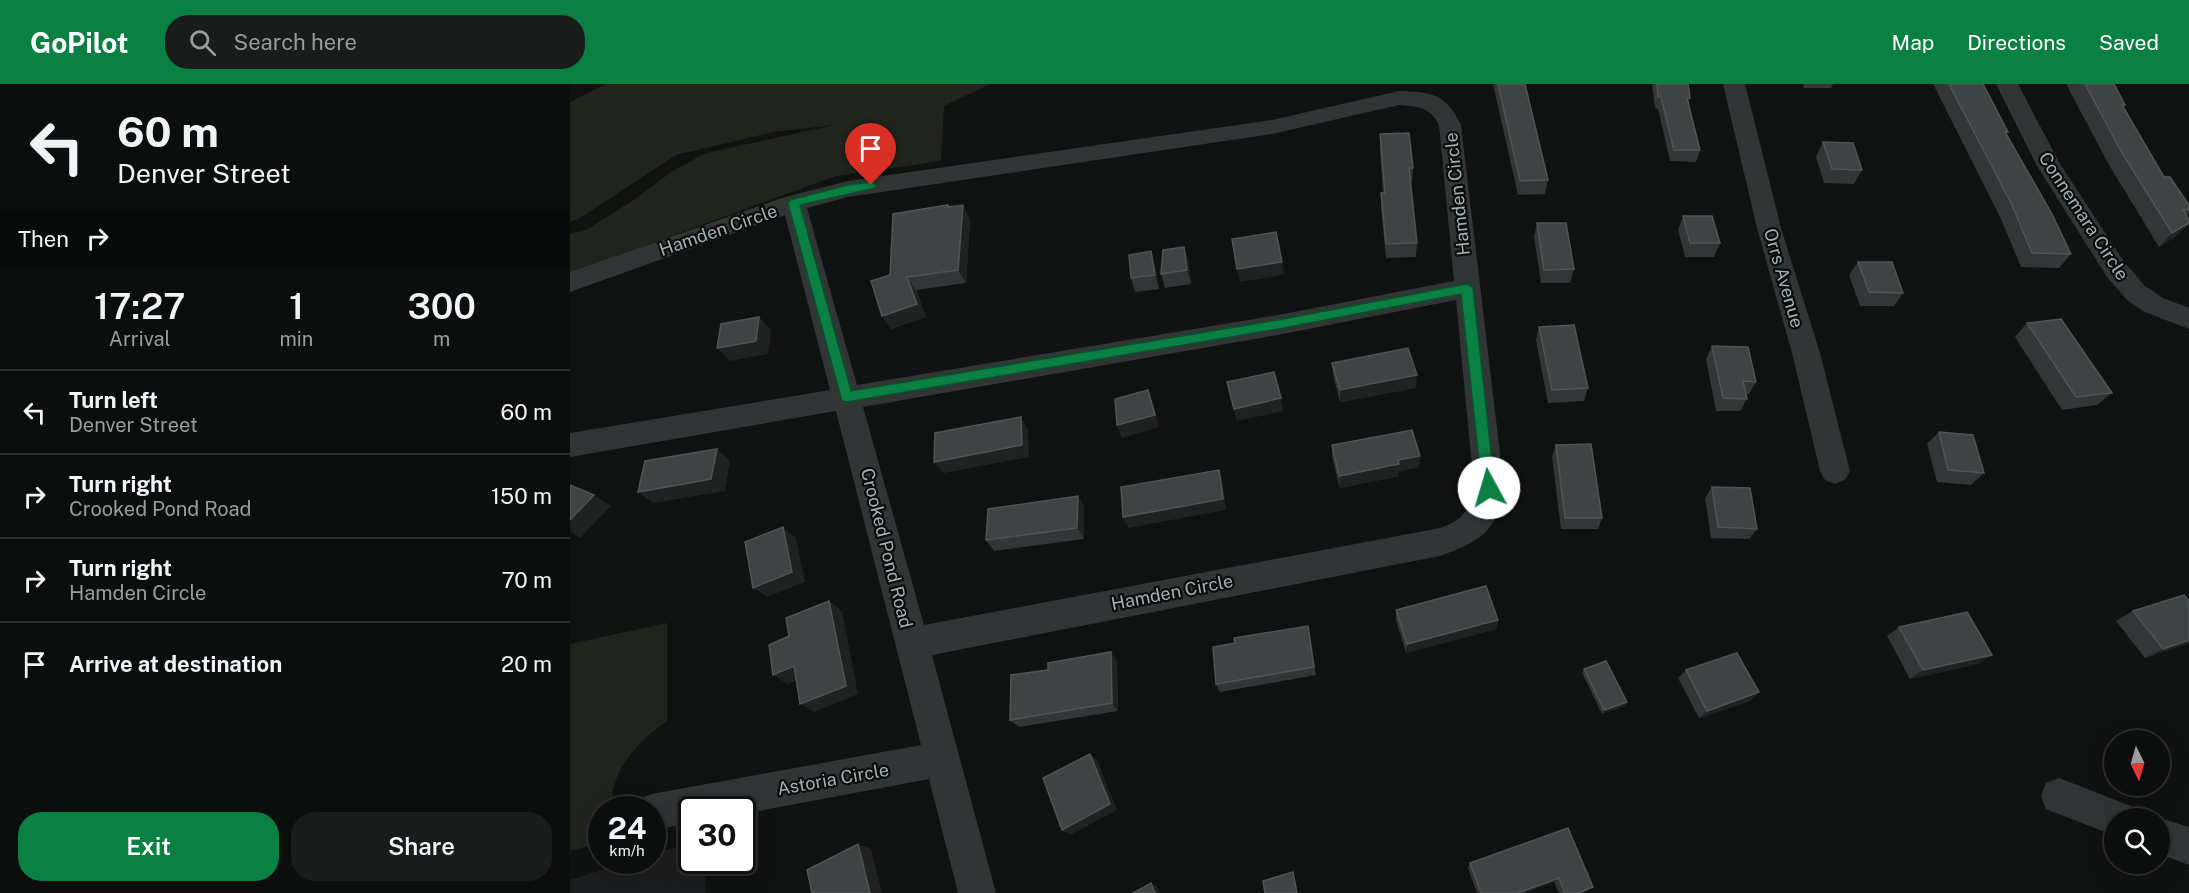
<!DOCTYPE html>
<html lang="en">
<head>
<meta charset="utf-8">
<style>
	:root { --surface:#0c0d0d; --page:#1a1b1b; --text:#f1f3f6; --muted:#9a9c9d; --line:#2c2d2e; --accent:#0b8043 }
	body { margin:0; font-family:"Public Sans",sans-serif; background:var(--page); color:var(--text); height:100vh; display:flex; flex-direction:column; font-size:22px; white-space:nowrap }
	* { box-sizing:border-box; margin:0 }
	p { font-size:20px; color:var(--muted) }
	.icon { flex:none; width:33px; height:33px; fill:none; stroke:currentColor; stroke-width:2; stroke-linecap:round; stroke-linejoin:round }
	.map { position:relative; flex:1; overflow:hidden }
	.panel { display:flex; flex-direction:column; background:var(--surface); width:570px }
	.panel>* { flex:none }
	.guide { background:#0c0d0d; color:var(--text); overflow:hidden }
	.needle { width:39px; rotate:175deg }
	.fabs { position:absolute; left:1534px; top:646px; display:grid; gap:12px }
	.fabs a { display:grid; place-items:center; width:66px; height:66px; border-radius:50%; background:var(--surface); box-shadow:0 6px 24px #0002,0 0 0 2px var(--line); font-size:30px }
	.speed { position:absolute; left:18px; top:712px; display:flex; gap:12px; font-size:30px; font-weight:700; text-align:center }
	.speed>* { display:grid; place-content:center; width:78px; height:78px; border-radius:50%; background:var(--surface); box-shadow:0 6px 24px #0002,0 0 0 2px var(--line); line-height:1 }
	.speed small { font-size:15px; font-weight:400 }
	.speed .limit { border:3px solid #111; border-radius:9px; background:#fff; color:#111 }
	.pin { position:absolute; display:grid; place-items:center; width:51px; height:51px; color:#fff; margin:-62px -26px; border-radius:50% 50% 50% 0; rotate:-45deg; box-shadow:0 0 6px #0007 }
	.pin .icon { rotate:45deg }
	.me { position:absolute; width:66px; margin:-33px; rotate:354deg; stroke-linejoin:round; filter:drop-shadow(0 0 4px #0008) }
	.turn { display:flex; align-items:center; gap:21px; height:126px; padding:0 18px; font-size:27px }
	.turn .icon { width:78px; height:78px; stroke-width:2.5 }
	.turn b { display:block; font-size:42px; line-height:51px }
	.then { display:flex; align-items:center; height:57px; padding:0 18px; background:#0003; gap:12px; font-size:22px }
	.eta { display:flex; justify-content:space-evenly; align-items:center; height:102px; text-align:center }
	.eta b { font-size:36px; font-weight:600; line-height:42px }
	.primary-button { display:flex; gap:12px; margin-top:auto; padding:12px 18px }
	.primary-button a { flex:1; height:69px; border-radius:24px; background:var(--accent); color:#fff; font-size:24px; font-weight:600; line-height:69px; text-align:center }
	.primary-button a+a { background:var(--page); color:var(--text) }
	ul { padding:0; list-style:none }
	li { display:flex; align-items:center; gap:18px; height:84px; padding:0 18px; border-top:2px solid var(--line) }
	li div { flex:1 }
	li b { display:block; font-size:22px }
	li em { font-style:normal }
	header { display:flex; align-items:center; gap:36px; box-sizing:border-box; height:84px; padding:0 30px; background:var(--accent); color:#fff }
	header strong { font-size:28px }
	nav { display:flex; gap:33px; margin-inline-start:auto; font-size:21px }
	.search { width:420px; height:54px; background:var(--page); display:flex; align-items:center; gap:15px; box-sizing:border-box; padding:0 21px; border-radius:24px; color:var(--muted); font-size:22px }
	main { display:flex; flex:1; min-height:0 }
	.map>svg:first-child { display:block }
</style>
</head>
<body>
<header>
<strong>GoPilot</strong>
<div class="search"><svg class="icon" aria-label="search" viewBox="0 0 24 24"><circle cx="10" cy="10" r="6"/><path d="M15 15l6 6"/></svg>Search here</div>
<nav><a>Map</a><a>Directions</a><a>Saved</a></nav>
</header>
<main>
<section class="panel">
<div class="guide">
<div class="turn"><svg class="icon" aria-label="left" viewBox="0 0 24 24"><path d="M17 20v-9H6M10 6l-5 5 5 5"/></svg><div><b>60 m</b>Denver Street</div></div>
<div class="then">Then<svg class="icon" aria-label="right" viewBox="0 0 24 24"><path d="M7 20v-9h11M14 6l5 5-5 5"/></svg></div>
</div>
<div class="eta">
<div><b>17:27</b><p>Arrival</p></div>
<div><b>1</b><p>min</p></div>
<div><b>300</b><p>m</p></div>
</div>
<ul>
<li><svg class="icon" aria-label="left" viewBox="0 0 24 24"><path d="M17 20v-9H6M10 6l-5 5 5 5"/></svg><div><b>Turn left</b><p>Denver Street</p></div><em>60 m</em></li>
<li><svg class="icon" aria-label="right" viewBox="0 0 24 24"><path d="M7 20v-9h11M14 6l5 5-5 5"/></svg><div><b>Turn right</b><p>Crooked Pond Road</p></div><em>150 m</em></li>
<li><svg class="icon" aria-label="right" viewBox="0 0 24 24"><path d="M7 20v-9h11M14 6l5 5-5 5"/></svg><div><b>Turn right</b><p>Hamden Circle</p></div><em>70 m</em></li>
<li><svg class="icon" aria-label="arrive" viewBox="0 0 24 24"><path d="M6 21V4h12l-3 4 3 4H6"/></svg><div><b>Arrive at destination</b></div><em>20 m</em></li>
</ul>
<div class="primary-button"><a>Exit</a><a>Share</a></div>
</section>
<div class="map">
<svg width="1619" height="809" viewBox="0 0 1619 809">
	<rect width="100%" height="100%" fill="#101111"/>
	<!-- built -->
	<path fill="#1c1d1e" d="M121,758L122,777H134L136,809H0V796L60,777H82L83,770Z"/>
	<!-- green -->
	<g fill="#20241c">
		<path d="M36,0H420L374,22L371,77L266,92L0,189V150L16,146L62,117L104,86L136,69L265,41L203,48L106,71L10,134L0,138V18Z"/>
		<path d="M97,539V637C68,657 39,687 42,726H32L31,759L0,767V560Z"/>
	</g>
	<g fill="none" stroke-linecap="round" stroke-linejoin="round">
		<!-- minor -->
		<g fill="#313536" fill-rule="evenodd">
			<path d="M1153,0H1175L1211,144L1250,269L1280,387L1275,396L1265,400L1255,396L1250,387L1222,269L1187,144Z"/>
			<path d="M1426,0H1448L1490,80L1555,179L1575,202L1593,214L1619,224V245L1575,228L1557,216L1537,193L1467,82Z"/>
			<path d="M829,7C862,8 876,10 891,41L934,403C927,448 911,457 870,472L362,571L426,809H388L359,695L172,730V726H122V739L82,746V726H65L69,715L82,710L351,661L266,327L0,373V349L260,306L215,131L0,208V188L215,113L278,97L702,36ZM829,21C848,22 860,23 869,41L884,197L708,231L287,301L237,124L278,113L702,50ZM886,216L904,403C900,426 892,437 870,444L354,541L293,323L708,251Z"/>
			<path d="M1489,694L1561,722L1566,735H1545V752L1476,725L1471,712L1476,699Z"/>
			<path d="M1590,734L1619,743V781L1590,770V735H1586Z"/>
		</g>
	</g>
	<!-- wall -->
	<g fill="#323636">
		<path d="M923,0H955L978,96L975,110L948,111Z"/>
		<path d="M1082,0H1118L1120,14L1118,20L1130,66L1126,78L1100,77L1088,25L1085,24Z"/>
		<path d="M1233,0H1263L1261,4H1234Z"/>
		<path d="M1363,0H1413L1438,48L1437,50L1501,170L1489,184L1451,183L1431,135Z"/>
		<path d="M1496,0H1544L1555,21L1554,23L1594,93L1619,121V129L1617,132L1619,136V140L1606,152L1589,163L1539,81Z"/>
		<path d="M810,50L843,84L842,98H840L847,159L846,173L816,174L811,123V109H813L810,64Z"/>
		<path d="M1253,58L1292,86L1284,100L1254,99L1246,73Z"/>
		<path d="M379,123L400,135L396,199L346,206L356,233L321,245L312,232L320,191Z"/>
		<path d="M1113,132L1150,159L1144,173H1115L1108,146Z"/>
		<path d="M967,139L1004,185L1000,199H971L964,153Z"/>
		<path d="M614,163L618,176L621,200L595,204L591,190Z"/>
		<path d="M1288,178L1333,209L1324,222H1290L1279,191Z"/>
		<path d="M585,181L589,205L565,208L561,194Z"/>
		<path d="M1457,239L1542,309L1527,321L1492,326L1445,253Z"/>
		<path d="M969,243L1018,304L1014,317L978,319L966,256Z"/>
		<path d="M1142,262L1186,298L1179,310H1176L1177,315L1170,327H1146L1136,275Z"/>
		<path d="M762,279L846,304L770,318L763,291Z"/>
		<path d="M1369,348L1414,389L1401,401L1367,398L1357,360Z"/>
		<path d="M762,361L850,372L849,383L829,387V392L770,404L762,373Z"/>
		<path d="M986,361L1032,434L1028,445H991L982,373Z"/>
		<path d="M1142,403L1187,445L1179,455L1141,454L1135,414Z"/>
		<path d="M508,412L514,423V455L424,467L416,456Z"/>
		<path d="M826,526L928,536L926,545L836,569L826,536Z"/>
		<path d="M1563,527L1619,559L1575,574L1546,537Z"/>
		<path d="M738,542L746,591L650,608L646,600L665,559Z"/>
		<path d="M1329,543L1408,580L1340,595L1317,552Z"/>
		<path d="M547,577L548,627L449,643L440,636Z"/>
		<path d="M1014,585L1057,618L1054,622L1032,630L1012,589Z"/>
		<path d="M1116,586L1180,617L1129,634L1108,594Z"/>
		<path d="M998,744L1023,803L1012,809H989L984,798L954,809H907L898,784L900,779Z"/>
	</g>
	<!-- shaded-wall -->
	<g fill="#202222">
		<path d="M393,121L400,135L396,199L388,186Z"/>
		<path d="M1619,139L1606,152L1589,163L1602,149Z"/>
		<path d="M614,163L618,176L621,200L617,186Z"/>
		<path d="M581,167L585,181L589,205L585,191Z"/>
		<path d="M712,178L714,191L670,198L667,185Z"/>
		<path d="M337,193L346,206L356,233L321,245L312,232Z"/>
		<path d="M189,233L201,246L198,270L160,277L147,264Z"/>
		<path d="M847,291L846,304L770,318V306Z"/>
		<path d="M578,306L583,319L589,343L552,354L547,341Z"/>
		<path d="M711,314L713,327L667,337L664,325Z"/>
		<path d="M451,333L458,346L459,373L374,389L364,378Z"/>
		<path d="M147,365L160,377L155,407L83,419L68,408Z"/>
		<path d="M850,372L849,383L829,387V392L770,404L769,392L828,376Z"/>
		<path d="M649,386L653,398L656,426L558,444L553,433Z"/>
		<path d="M24,411L41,422L10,454L0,447V436Z"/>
		<path d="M508,412L514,423V455L507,444Z"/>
		<path d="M213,443L226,454L235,498L197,513L183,504Z"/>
		<path d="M259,517L272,527L288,610L244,628L230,620Z"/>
		<path d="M928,536L926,545L836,569L837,560Z"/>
		<path d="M1619,556V559L1575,574L1593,565Z"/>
		<path d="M541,568L547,577L548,627L542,619Z"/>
		<path d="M1422,571L1408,580L1340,595L1353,586Z"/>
		<path d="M224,582L238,591L218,600L203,591Z"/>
		<path d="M1189,608L1180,617L1129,634L1137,627Z"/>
		<path d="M1057,618L1054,622L1032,630L1034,626Z"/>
		<path d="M520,670L527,676L547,726L500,751L492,746Z"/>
		<path d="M288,760L301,765L312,809H300Z"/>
		<path d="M989,794L984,798L954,809H948Z"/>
		<path d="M581,799L587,803L590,809H585Z"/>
	</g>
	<!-- building -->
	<g fill="#3e4444" stroke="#4d5555" stroke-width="1.5">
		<path d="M928,0H955L978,96L950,97Z"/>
		<path d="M1087,0H1118L1120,14H1117L1130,66H1104L1091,13H1088Z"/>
		<path d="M1379,0H1413L1438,48H1435L1482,130L1501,170L1462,169L1442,121Z"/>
		<path d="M1515,0H1544L1555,21H1552L1594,93H1600L1619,121V126H1613L1619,136V139L1602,149L1551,67Z"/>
		<path d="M839,49L843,84H839L847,159L816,160L811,109H815L810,50Z"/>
		<path d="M1253,58L1283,59L1292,86L1262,85Z"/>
		<path d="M378,121V123L393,121L388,186L337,193L347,220L312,232L301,197L320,191L323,130Z"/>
		<path d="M1113,132H1142L1150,159H1120Z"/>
		<path d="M967,139H996L1004,185L974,186Z"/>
		<path d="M706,148L712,178L667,185L662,155Z"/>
		<path d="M614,163L617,186L591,190L593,166Z"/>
		<path d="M581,167L585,191L561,194L559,171Z"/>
		<path d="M1288,178H1322L1333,209L1299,208Z"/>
		<path d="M189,233L186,257L147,264L151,240Z"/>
		<path d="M1491,235L1542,309L1506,313L1457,239Z"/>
		<path d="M1004,241L1018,304L982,306L969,243Z"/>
		<path d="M1142,262L1178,263L1186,298L1173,297L1177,315L1153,314Z"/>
		<path d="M838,264L847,291L770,306L762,279Z"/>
		<path d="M704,288L711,314L664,325L657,298Z"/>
		<path d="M578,306L585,331L547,341L545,315Z"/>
		<path d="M451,333L452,361L364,378L365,349Z"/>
		<path d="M842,346L850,372L828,376L829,380L769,392L762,361Z"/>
		<path d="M1369,348L1403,351L1414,389L1378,386Z"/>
		<path d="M1021,360L1032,434H995L986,361Z"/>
		<path d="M147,365L141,395L68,408L75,377Z"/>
		<path d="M649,386L653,415L553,433L551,403Z"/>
		<path d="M0,401L24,411L0,436Z"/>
		<path d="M1142,403L1180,404L1187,445L1148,443Z"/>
		<path d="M508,412L507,444L416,456L418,425Z"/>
		<path d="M213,443L222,488L183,504L175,458Z"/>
		<path d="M916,502L928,536L837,560L826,526Z"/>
		<path d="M1614,511L1619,517V556L1593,565L1563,527Z"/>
		<path d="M259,517L276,602L230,620L224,582L203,591L199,561L219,552L216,534Z"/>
		<path d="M1397,528L1422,571L1353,586L1329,543Z"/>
		<path d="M738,542L744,583L646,600L643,563L665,559L664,554Z"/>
		<path d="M541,568L542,619L440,636L441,591L478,586V579Z"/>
		<path d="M1167,569L1189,608L1137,627L1116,586Z"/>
		<path d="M1036,577L1057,618L1034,626L1014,585Z"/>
		<path d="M520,670L540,720L492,746L473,694Z"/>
		<path d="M998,744L1023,803L1008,809H995L989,794L948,809H911L900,779Z"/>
		<path d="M288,760L300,809H242L237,786Z"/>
		<path d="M723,788L727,809H695L693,797Z"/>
		<path d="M581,799L585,809H563Z"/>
	</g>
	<!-- route -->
	<path fill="#0b8043" stroke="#07532c" stroke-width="1.5" d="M301,98L307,101L305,104L230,121L281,307L708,236L897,200L903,204L925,404L923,408H914L912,404L891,210L708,245L276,318L272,317L218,119L220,116L278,101Z"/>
	<g text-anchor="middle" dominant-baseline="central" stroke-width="4.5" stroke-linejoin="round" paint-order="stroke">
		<!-- street labels -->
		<g font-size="18" fill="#a0b2b2" stroke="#0b0c0c">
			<text transform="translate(887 110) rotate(-96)">Hamden Circle</text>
			<text transform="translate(1514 132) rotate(57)">Connemara Circle</text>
			<text transform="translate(148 146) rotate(-19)">Hamden Circle</text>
			<text transform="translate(1214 194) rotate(74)">Orrs Avenue</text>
			<text transform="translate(317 464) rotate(76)">Crooked Pond Road</text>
			<text transform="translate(602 508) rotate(-11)">Hamden Circle</text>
			<text transform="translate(263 695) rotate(-10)">Astoria Circle</text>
		</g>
	</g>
</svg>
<div class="fabs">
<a><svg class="needle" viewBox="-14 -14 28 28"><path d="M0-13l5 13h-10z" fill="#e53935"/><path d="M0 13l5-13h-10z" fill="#9a9c9d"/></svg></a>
<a><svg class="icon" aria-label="search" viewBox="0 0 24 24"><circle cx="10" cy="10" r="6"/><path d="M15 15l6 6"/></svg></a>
</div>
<div class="speed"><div>24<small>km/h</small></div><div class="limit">30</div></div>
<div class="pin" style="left:301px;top:101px;background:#d93025"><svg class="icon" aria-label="arrive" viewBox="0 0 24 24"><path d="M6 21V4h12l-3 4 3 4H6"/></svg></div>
<svg class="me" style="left:919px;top:404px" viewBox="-20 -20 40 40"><circle r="19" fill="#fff"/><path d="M0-13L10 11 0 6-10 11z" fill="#0b8043"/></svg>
</div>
</main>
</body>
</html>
